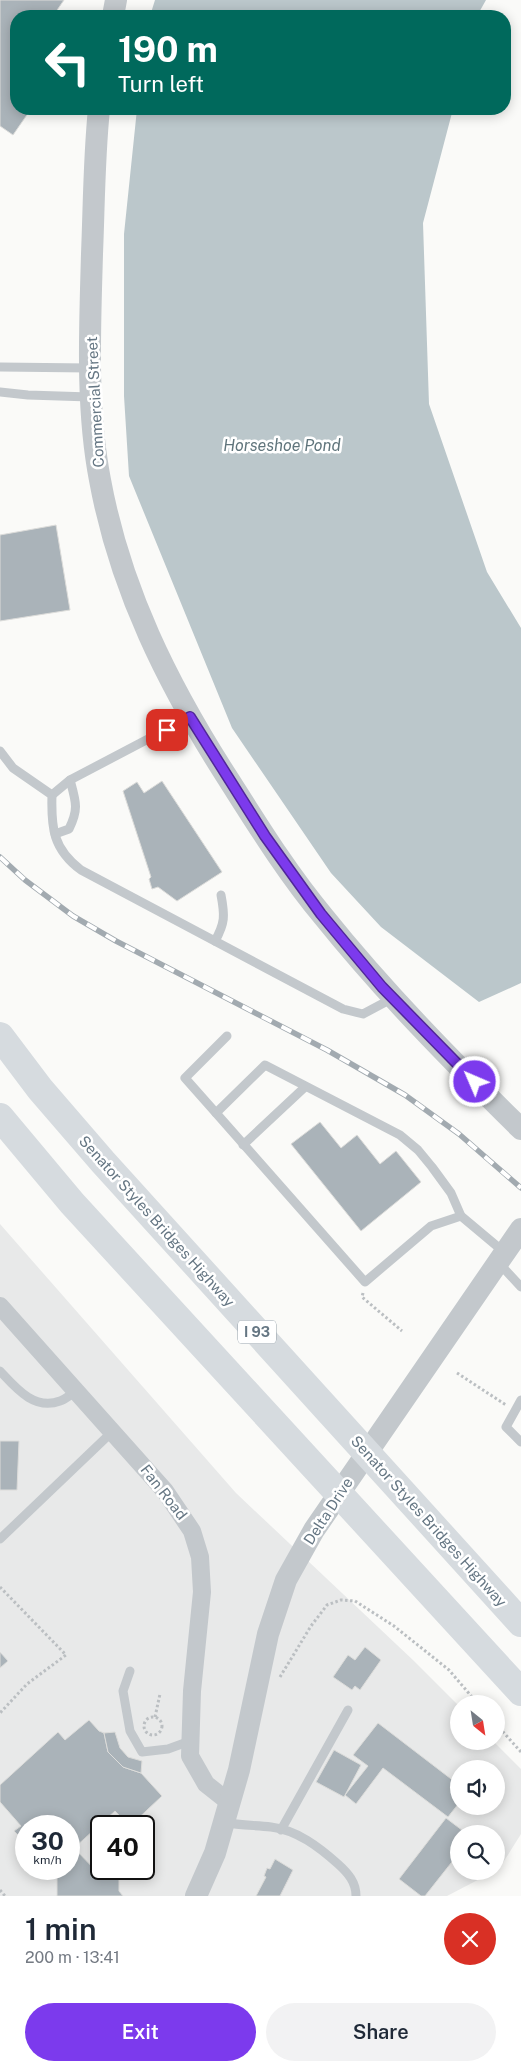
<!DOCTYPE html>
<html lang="en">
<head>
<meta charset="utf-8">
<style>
	:root { --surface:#fff; --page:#f2f2f3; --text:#1f2937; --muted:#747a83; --accent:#7c3aed }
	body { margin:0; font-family:"Public Sans",sans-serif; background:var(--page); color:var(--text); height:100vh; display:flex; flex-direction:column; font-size:19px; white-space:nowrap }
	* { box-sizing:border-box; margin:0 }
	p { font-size:16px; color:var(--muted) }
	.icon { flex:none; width:28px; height:28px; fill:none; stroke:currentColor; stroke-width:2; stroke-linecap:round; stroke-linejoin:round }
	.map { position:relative; height:1896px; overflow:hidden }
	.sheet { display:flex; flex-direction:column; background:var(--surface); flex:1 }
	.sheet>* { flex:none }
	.guide { position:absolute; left:10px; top:10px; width:501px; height:105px; border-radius:20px; box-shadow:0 2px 12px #0003; background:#00695c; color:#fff; overflow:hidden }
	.needle { width:32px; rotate:150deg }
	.fabs { position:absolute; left:450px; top:1695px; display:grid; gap:10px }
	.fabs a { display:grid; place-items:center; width:55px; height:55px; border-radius:50%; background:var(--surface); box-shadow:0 2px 12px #0003; font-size:25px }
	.speed { position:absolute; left:15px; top:1815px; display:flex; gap:10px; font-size:25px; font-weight:700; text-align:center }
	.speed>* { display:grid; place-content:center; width:65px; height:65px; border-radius:50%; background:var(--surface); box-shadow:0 2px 12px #0003; line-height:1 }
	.speed small { font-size:12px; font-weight:400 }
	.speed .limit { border:2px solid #111; border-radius:8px; background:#fff; color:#111 }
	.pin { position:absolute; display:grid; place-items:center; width:42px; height:42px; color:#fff; margin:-21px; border-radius:10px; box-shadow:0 2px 8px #0006 }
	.me { position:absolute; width:55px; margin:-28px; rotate:315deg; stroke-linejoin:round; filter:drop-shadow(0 0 4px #0008) }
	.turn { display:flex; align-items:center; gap:18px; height:105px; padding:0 25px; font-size:22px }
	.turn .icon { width:65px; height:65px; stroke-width:2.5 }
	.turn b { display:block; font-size:35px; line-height:42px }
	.round { display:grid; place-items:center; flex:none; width:52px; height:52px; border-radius:26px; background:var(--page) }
	.headline { display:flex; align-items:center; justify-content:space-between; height:85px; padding:0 25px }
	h1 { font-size:30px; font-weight:600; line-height:38px }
	.action { display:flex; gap:10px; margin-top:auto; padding:10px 25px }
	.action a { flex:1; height:58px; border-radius:30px; background:var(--accent); color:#fff; font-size:20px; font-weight:600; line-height:58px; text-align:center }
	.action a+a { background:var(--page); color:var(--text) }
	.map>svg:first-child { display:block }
</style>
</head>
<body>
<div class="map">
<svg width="521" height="1896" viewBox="0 0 521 1896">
	<rect width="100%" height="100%" fill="#fafaf8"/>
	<!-- built -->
	<path fill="#e8e9e9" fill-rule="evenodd" d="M0,1224L236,1493L414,1661L459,1706V1741H493L521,1769V1834L499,1869L496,1870V1834H459V1871H495L447,1896H0ZM459,1769H496V1806H459ZM26,1826H69V1869H26ZM101,1826H144V1869H101Z"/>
	<!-- water -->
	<g fill="#bbc7cb">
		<path d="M155,0H486L477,16H150Z"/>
		<path d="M137,109H453L423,223L429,404L487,572L521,628V983L479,1002L381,927L331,873L232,728L129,476L124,396V234Z"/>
	</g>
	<!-- building -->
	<g fill="#aab3b9" stroke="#dcdcda">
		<path d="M0,0H64L53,16H16V109H31L13,135L0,126Z"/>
		<path d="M56,525L70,610L0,621V535Z"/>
		<path d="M162,781L222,872L177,901L158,887L152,889L149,879L151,877L123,791L137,782L144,793Z"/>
		<path d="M320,1122L341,1148L357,1135L380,1164L396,1151L421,1182L361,1231L291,1144Z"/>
		<path d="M0,1441H19L17,1490H0Z"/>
		<path d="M365,1647L381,1660L360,1690L355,1686L352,1690L333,1677L348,1655L355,1660Z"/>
		<path d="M0,1652L8,1661L0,1668Z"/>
		<path d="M89,1720L99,1731L104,1733L108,1752L123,1767L141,1773L162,1796L130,1826L115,1811L74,1848L100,1875L119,1876V1891L123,1896H57V1869H69V1826H26V1843L14,1831L21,1826L0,1802V1785L58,1732L65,1740Z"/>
		<path d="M378,1723L459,1785V1803L448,1817L383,1768L356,1804L345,1795L368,1766L353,1755Z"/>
		<path d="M115,1732L120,1748L128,1757L142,1761L141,1773L123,1767L108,1752L104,1733Z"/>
		<path d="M334,1750L361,1765L344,1797L316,1782Z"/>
		<path d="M446,1818L467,1834H459V1853L425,1896H421L399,1879Z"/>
		<path d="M275,1859L293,1870L280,1896H256L266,1877L264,1876L267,1868L270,1869Z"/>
	</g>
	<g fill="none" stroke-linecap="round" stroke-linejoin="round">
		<!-- path -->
		<g stroke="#bbbfc2" stroke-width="3" stroke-dasharray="2.5 2.5" stroke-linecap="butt">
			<path d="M363,1293L362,1297L402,1331"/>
			<path d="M457,1373L506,1405"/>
			<path d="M0,1587L66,1655L27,1684L0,1713"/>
			<path d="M280,1677L311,1626L327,1605L341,1600L355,1601L394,1626L449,1670L478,1704"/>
			<circle cx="153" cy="1726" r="9"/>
			<path d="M155,1717L160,1694"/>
			<path d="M496,1724L521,1752"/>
			<path d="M0,1890L5,1896"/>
		</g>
		<!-- service -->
		<g stroke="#c3c8cc" stroke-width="9">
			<path d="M0,367L89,368"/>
			<path d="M0,392L28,395L90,397"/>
			<path d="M0,751L13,768L52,795C51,828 53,849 81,870L343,1009L363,1014L393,998"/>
			<path d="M52,795L70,780L190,717"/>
			<path d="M55,834L69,829C79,809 76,802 70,780"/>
			<path d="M215,941C225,923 225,916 221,895"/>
			<path d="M227,1036L185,1078L216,1113L265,1065L400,1135L418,1150L432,1167L451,1193L461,1216L504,1252"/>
			<path d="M216,1113L365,1282L431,1226L461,1216"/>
			<path d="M243,1145L305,1087"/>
			<path d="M498,1262L521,1287"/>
			<path d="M0,1371C15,1387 34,1411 60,1401C66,1399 71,1394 77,1391"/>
			<path d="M521,1400L506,1427L521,1442"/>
			<path d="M0,1539L113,1431"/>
			<path d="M130,1671L123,1691L130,1731L142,1752L168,1749L190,1741"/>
			<path d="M224,1822C241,1826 255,1825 271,1827C297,1830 319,1847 338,1864C348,1873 356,1882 356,1896"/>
			<path d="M281,1830L348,1710"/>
		</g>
		<!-- minor -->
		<path stroke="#c3c8cc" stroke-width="18" d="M0,1306L165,1491L192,1531L200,1557L202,1592L192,1691L190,1756L206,1784L230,1803"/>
		<!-- tertiary -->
		<g stroke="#c3c8cc" stroke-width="22">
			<path d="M113,16L116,0"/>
			<path d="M99,109C94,157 94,206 92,254C90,328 86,407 100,480C120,589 168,685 227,777C257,824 287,873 323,916C384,992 452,1061 521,1129"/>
			<path d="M196,1896L215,1853L239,1770L268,1634L286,1580L314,1530L521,1229"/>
		</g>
		<!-- motorway -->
		<g stroke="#d6dbdf" stroke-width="28">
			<path d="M0,1036L40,1089L103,1162L521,1623"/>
			<path d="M0,1117L72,1203L521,1692"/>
		</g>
		<defs>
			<path id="rail" d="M0,857L25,880L73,916L116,941L327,1050L405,1095L459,1134L521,1188"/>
		</defs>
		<!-- rail casing -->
		<use href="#rail" stroke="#a2aab0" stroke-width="5.5"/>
		<!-- rail -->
		<use href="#rail" stroke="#fff" stroke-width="4" stroke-dasharray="11" stroke-linecap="butt"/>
	</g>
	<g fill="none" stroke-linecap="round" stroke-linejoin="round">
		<defs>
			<path id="route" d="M167,730L190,717L265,836L321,914L382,987L475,1082"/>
		</defs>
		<!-- route casing -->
		<use href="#route" stroke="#51269a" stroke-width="12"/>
		<!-- route -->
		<use href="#route" stroke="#7c3aed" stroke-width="9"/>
	</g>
	<g text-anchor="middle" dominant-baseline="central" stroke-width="5" stroke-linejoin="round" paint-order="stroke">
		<!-- shield labels -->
		<rect fill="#fff" stroke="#939fa8" stroke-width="1" x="238" y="1320.5" width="38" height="23" rx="4"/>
		<g font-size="14" font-weight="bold" fill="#657683">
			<text x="257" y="1332">I 93</text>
		</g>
		<!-- street labels -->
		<g font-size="15" fill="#657683" stroke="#fff">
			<text transform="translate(95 402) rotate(-93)">Commercial Street</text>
			<text transform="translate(157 1221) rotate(48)">Senator Styles Bridges Highway</text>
			<text transform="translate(164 1492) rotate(52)">Fan Road</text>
			<text transform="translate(328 1511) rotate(-57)">Delta Drive</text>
			<text transform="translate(429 1521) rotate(48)">Senator Styles Bridges Highway</text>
		</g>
		<!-- water labels -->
		<g font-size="16" font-style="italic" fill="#60757c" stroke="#fff">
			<text x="282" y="445">Horseshoe Pond</text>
		</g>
	</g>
</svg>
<div class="fabs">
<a><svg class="needle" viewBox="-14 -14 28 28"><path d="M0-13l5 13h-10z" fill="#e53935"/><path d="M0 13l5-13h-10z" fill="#747a83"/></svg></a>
<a><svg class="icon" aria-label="sound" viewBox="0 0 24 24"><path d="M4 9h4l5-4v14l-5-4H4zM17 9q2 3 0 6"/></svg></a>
<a><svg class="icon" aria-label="search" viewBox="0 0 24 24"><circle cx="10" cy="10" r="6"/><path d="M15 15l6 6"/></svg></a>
</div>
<div class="speed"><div>30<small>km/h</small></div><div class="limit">40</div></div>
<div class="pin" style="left:167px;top:730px;background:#d93025"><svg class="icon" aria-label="arrive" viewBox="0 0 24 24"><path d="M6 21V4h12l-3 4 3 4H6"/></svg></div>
<svg class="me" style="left:475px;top:1082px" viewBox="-20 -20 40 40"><circle r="17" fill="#7c3aed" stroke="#fff" stroke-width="3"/><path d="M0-11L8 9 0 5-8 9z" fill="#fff"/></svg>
<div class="guide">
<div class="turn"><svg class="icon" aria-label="left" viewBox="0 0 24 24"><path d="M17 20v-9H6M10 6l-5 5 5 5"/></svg><div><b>190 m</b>Turn left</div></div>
</div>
</div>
<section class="sheet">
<div class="headline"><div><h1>1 min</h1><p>200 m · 13:41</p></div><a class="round" style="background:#d93025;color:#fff"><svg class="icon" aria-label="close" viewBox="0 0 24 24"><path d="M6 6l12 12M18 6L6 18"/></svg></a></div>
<div class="action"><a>Exit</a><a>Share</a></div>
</section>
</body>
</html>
